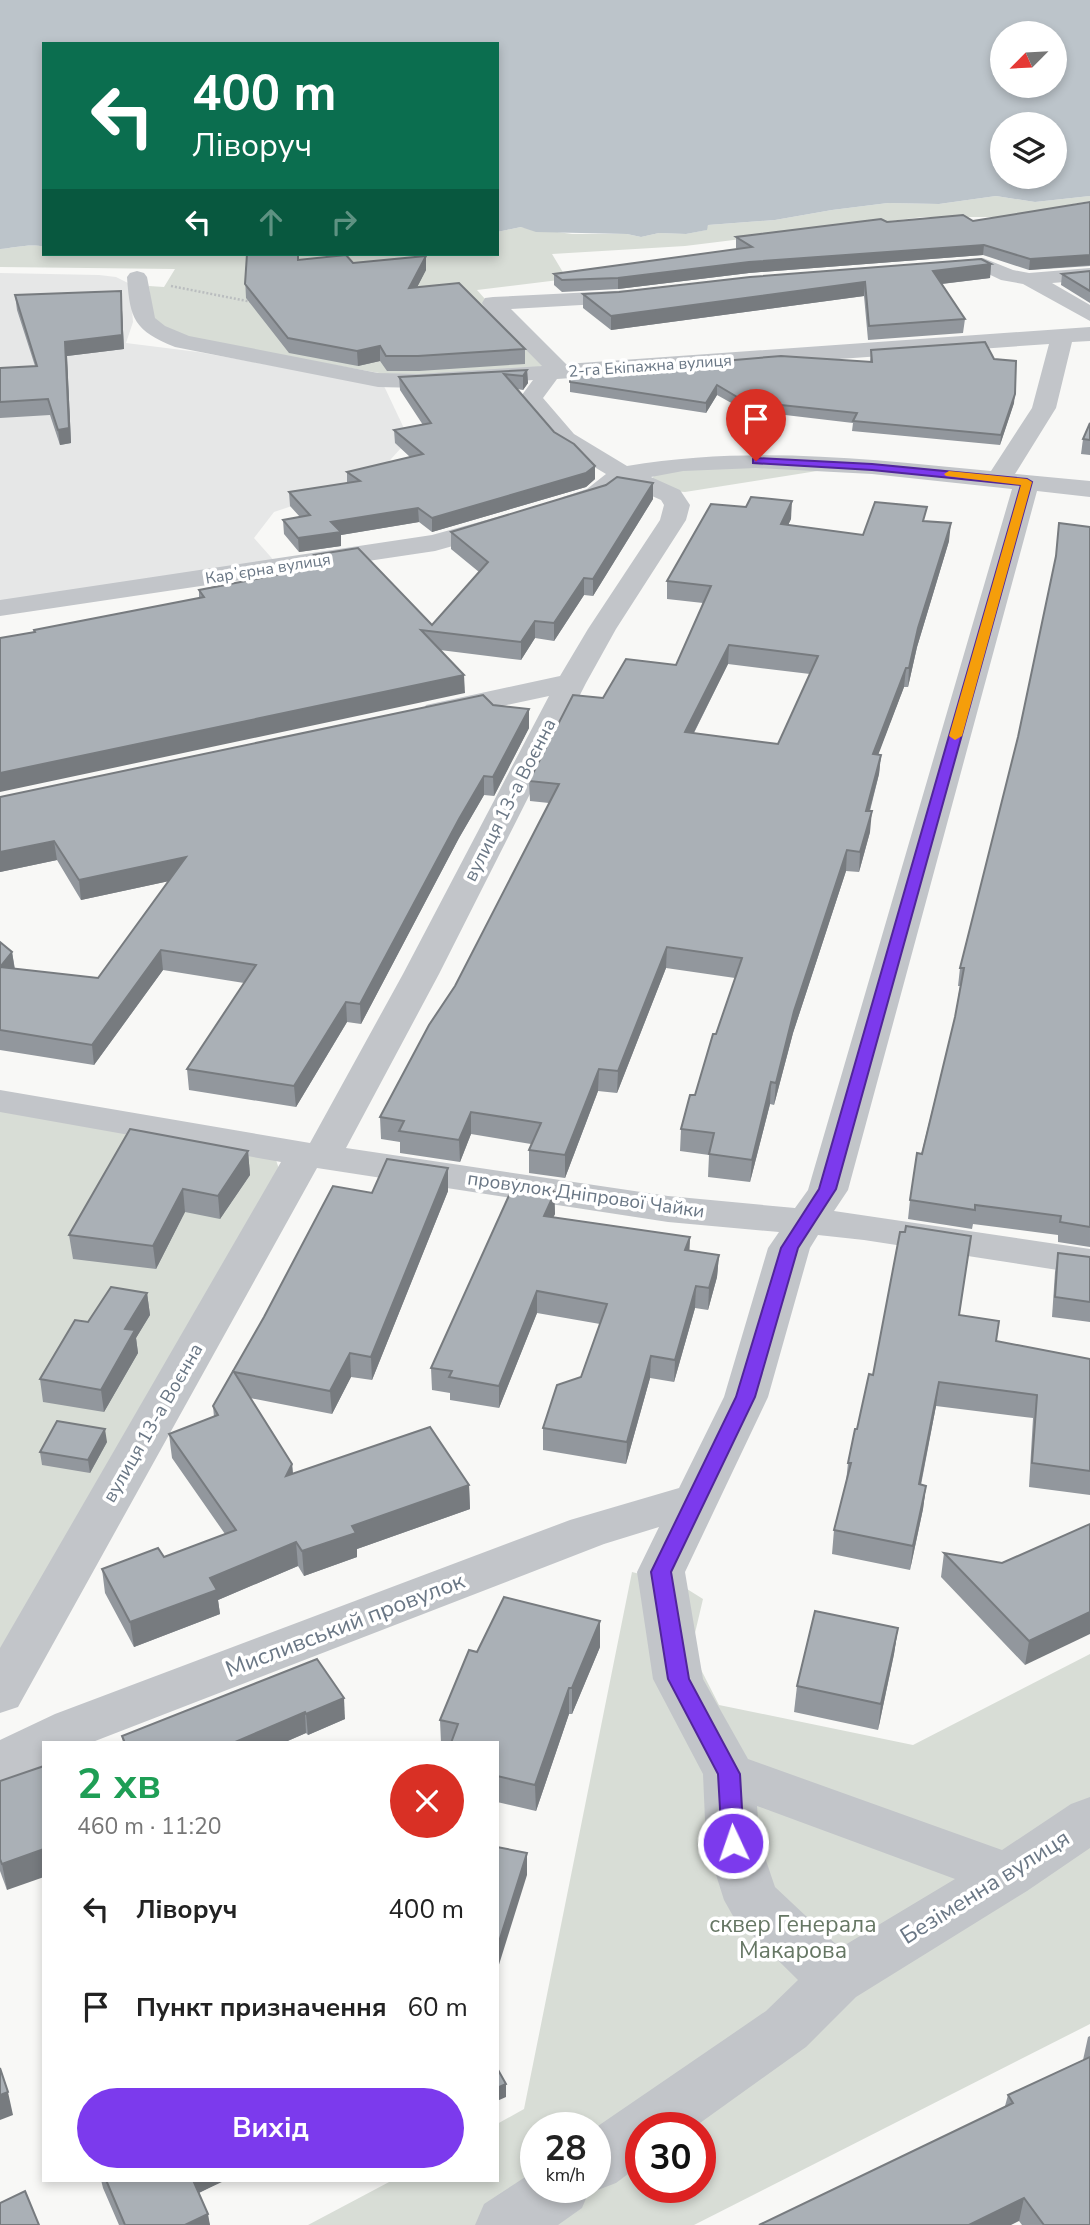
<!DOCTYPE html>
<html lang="uk">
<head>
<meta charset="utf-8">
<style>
	:root { --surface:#fff; --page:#f6f6f6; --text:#222; --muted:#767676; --accent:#7c3aed }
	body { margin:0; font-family:"Nunito Sans",sans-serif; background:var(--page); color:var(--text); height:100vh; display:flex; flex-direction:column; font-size:26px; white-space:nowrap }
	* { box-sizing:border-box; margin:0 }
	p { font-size:23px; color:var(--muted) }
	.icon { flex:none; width:38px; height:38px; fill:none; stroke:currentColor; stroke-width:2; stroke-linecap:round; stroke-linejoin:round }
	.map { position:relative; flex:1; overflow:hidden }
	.sheet { position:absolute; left:42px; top:1741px; width:457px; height:441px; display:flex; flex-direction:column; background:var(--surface); border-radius:0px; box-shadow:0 4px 10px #0003 }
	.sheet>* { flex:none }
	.hud { position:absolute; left:42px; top:42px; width:457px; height:214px; border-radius:0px; box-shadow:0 4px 10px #0003; background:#0b6e4f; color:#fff; overflow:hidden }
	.needle { width:46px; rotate:246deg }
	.fabs { position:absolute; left:990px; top:21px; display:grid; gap:14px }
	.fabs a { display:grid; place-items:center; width:77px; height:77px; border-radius:50%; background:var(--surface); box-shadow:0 4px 10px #0003; font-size:35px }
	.speed { position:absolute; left:520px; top:2112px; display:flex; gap:14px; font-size:35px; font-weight:700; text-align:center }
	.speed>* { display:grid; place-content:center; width:91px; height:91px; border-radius:50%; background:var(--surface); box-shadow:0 4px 10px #0003; line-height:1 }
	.speed small { font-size:18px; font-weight:400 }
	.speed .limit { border:10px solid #d22; background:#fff; color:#111 }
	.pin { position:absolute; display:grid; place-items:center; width:60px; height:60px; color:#fff; margin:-72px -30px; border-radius:50% 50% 50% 0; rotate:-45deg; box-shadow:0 0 7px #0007 }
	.pin .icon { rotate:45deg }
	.me { position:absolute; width:77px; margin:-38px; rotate:357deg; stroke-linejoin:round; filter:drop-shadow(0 0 5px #0008) }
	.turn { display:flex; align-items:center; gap:24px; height:147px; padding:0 35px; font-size:32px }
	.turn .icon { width:91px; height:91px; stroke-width:2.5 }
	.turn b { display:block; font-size:49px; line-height:60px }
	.lanes { display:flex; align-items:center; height:66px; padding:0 35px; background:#0003; justify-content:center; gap:35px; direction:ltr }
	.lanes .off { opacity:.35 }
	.round { display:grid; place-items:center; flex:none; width:74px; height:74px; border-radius:37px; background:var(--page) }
	.head { display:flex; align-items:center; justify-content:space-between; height:119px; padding:0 35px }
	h1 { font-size:42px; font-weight:700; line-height:52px; color:#1e9e55 }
	.button { display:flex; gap:14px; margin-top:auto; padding:14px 35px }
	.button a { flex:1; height:80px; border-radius:42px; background:var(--accent); color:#fff; font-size:28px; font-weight:700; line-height:80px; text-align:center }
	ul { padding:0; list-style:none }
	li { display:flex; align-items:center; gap:21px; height:98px; padding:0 35px }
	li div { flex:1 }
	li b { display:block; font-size:26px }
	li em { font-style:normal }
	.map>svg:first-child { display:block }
</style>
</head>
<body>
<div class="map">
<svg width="1090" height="2225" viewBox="0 0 1090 2225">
	<rect width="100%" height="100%" fill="#f8f8f6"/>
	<!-- built -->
	<path fill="#e6e7e7" d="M0,273L99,275L116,277L130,284L133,322L126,343L198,352L384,386L410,441L396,443L401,448L373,479L274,512L254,538L277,564L0,604Z"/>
	<!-- green -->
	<g fill="#d8ddd6" fill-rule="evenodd">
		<path d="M996,196L1035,202L1090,196V201L1002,217H923L685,246L552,254L567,279L477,290L544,365L530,370L396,376L188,339L164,328L151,317L149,286L164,287L175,269L0,267V249C13,248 32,243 44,247V254H497V232L521,227L572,234H627L641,237L659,233L686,234L706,230L708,225L775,220L832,210L888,203L939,204Z"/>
		<path d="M689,467L836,468L685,492L671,491L652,479L655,474Z"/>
		<path d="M0,1109L276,1160L282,1178L0,1671Z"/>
		<path d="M632,1572L679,1584L703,1599L691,1650L719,1705L913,1745L1090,1654V2024L694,2225H308L391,2181L497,2180V2124L524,2109ZM536,2128H595V2188H536ZM640,2128H700V2188H640Z"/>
	</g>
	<!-- water -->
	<path fill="#bcc4ca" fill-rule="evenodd" d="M0,0H1090V196L1035,202L996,196L939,204L888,203L832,210L775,220L708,225L707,230L686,234L659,233L641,237L627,234L536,232L521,227L497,232V44H44V247C32,243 13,248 0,249ZM1003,33H1055V86H1003ZM1003,124H1055V177H1003Z"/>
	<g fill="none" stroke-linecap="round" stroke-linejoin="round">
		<!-- path -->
		<path stroke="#babdbf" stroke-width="2.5" stroke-dasharray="2 2" stroke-linecap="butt" d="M171,286L252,302"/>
		<!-- minor -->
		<g fill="#c2c5c9" fill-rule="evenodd">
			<path d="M983,258L1013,270L1029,273L1090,268V280L1052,283L1090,305V321L1023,284L1001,280L980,270L931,271L928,267L931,263Z"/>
			<path d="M137,271L144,273L147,277L155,318L165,326L189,336L378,373L419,374L542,366L485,308L482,303L485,298L493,297L634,290L642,291L645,296L642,301L634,302L511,309L566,364L1090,327V341L1072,342L1056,408L1015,474L1090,481V497L1037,491L848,1190L834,1211L1090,1249V1275L864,1240L818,1235L810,1248L768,1397L685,1572L703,1679L748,1759L1002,1850L1071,1804L1090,1797V1848L1027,1891L856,1997L806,2047L693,2128H640V2165L616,2183L595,2191L590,2189L582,2208L558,2225H475L484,2204L536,2170V2188H595V2128L766,2011L798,1980L733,1916L724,1900L706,1843L703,1774L653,1679L637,1572L659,1527L604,1544L90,1743H44V1765L0,1784V1740L55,1714L570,1520L679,1488L724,1397L768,1248L779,1232L668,1222L317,1168L18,1707L0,1713V1648L281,1162L0,1112V1090L310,1143L403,974L549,696L437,720L426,717L422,711L426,705L560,676L588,629L660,520L664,505L661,500L625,484C608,497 586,513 563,507L559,502L563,497L587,489L606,474L556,444L523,404L519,399L533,380L419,388L378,387L175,347C134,330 130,320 127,277L130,273ZM1049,344L1032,408L991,471C868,459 751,445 627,466L574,434L543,398L557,379ZM756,468L872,474L1012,489L808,1190L795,1208L668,1196L346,1148L439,974L586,683L616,629L686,520L690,505L680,490L651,477L683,471ZM757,1806L955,1879L840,1948L775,1887L760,1843Z"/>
			<path d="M501,516L510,518L514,524L510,530L435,551L0,616V600L432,535Z"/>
		</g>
	</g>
	<!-- wall -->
	<g fill="#92979d" fill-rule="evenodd">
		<path d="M1090,202V266L1029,270L983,255L749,273L618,289L562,292L554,285V274L738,249L736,248V237L887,222L973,221Z"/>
		<path d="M247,254H299V260L353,263L426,256V270L417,287L525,349V364L419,371H387L380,361L358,366L289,353L246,298L245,277Z"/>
		<path d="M991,264L990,278L942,284L965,319L963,333L868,340L864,296L611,330L583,308V294L619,292Z"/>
		<path d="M1090,271V303L1061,285L1062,274Z"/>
		<path d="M121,291L124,349L67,356L71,443L60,445L50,415L0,418V368L35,366L17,310L15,295Z"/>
		<path d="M871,350L1014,403L1000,445L852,431L853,423L744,410L717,395L706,413L570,392V374L870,362Z"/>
		<path d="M527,370L528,383L523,390L517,389L595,479L586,487L432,532L419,522L341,535V546L299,552L284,534L283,520L300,517L290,506L289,492L347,483V472L410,457L395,443L394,430L423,425L400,390L399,377Z"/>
		<path d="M1090,423V455L1081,454L1083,439Z"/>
		<path d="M653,499L593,596L584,595L554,641L535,638L521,660L440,650L465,693L34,632V630L199,598V590L314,568V555L432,625L479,572L451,549V532Z"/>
		<path d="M791,519L788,525L863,535L926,521L949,541L917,647L908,687H904L878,754L881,755L879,774L870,811V832L859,872L846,871L793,1033L774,1105L770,1104L750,1182L708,1177L709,1155L680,1151L681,1129L695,1095L735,978L666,968L617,1093L598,1091L565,1178L529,1173V1150L531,1144L471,1134L460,1162L400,1153V1142L381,1139L380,1117L455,986L549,803L530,801L529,781L603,698L676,665L703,603L667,599V581ZM728,664L810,674L778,744L694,733Z"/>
		<path d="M1090,527V1247L1058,1242V1235L973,1224L972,1229L908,1219L910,1200L955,1017L960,986H958L960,968Z"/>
		<path d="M493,705L529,709V728L494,796L484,795L459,838L361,1024L347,1022L296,1107L189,1090L187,1069L244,983L163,970L94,1065L0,1050V942L12,952L15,969L98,978L169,881L81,900L57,860L0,872V797Z"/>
		<path d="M248,1151L250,1175L220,1219L185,1212L156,1269L73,1259L69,1235Z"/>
		<path d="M448,1168V1191L372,1380L351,1377L332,1414L250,1398L292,1464L293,1474L469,1485L470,1509L357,1549V1557L304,1576L298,1566L218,1600L220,1614L134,1647L105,1593L102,1569L164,1557L225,1534L172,1458L169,1434L214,1417L213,1406L264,1317L372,1193Z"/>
		<path d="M554,1192L555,1214L553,1217L690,1237L689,1250L719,1255L717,1277L708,1310L695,1308L674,1382L650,1378L626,1464L543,1450V1428L581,1377L600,1324L537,1313L499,1408L450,1400V1393L432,1390L431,1368Z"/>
		<path d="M1058,1253L1090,1257V1322L1052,1317L1055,1272Z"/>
		<path d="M147,1293L150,1315L136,1338L138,1353L104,1412L43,1402L40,1379L88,1322Z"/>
		<path d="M960,1316L996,1341L1090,1359V1495L1029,1487L1033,1418L936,1406L921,1485L926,1486L923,1509L910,1570L832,1554L834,1530L846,1482L848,1463L873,1375Z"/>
		<path d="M107,1442L90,1473L42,1465L40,1452Z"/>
		<path d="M1090,1524L1025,1665L941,1577L944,1553L1002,1563Z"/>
		<path d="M600,1621V1647L572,1714H569L536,1811L497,1802V1743H441L440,1720L477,1652Z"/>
		<path d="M898,1628L894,1654L878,1730L794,1712L797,1686Z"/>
		<path d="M317,1659L345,1719L308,1735L306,1733L283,1743H123L122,1736Z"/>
		<path d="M0,1781L7,1890L0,1871Z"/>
		<path d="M1090,2036V2225H1022L1019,2221L1005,2106L1008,2095L1083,2060L1088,2037Z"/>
		<path d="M101,2180H224L199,2193L210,2225H119L103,2188Z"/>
	</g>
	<!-- shaded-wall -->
	<g fill="#777b7f">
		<path d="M984,245L983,255L749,273L618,289V278L749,262Z"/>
		<path d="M1090,255V265L1029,270L1030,259Z"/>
		<path d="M426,256V270L409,303V288Z"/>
		<path d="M991,264L990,278L932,285L933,271Z"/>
		<path d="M865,282L864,296L611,330V316Z"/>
		<path d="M121,291L124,349L67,356L71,443L60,445L58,430L65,342Z"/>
		<path d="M380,346V361L358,366L357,351Z"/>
		<path d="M527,370L528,383L523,390V376Z"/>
		<path d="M717,385V395L706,413V403Z"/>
		<path d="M1015,394L1014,403L1000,445L1001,435Z"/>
		<path d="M595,466V479L586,487L432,532V518Z"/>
		<path d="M653,483V499L593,596V579Z"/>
		<path d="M792,501L791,519L780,542L781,524Z"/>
		<path d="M418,508L419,522L341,535V546L299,552L298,538L331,522Z"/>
		<path d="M951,523L949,541L917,647L908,687L909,668L918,628Z"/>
		<path d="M584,578V595L554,641V623Z"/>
		<path d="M535,621V638L521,660V642Z"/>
		<path d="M729,645L728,664L684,752L685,732Z"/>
		<path d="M906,668L904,687L871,774L873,754Z"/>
		<path d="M464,675L465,693L0,792V773Z"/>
		<path d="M529,709V728L494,796L493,777Z"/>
		<path d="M881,755L879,774L864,831L866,811Z"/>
		<path d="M484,776V795L459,838L361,1024L360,1004L459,819Z"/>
		<path d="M872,811L870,832L859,872L860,852Z"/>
		<path d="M54,841L57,860L0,872V852Z"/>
		<path d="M847,850L846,871L793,1033L774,1105L776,1083L794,1011Z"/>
		<path d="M186,857L188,877L81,900L79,880Z"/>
		<path d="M667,947L666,968L617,1093L618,1071Z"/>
		<path d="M161,950L163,970L94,1065L92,1045Z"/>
		<path d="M12,952L15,972L0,967Z"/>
		<path d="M346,1002L347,1022L296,1107L294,1086Z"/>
		<path d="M599,1069L598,1091L565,1178V1155Z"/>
		<path d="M771,1082L770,1104L750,1182L752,1160Z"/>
		<path d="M471,1112V1134L460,1162L459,1140Z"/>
		<path d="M248,1151L250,1175L220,1219L218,1196Z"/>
		<path d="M448,1168V1191L372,1380L371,1357Z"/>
		<path d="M554,1186L555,1214L544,1237V1216Z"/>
		<path d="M183,1189L185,1212L156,1269L153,1246Z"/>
		<path d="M690,1237L689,1259L685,1250Z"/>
		<path d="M719,1255L717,1277L708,1310L709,1288Z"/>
		<path d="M696,1286L695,1308L674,1382L675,1360Z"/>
		<path d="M537,1291V1313L499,1408V1386Z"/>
		<path d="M147,1293L150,1315L136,1338L138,1353L104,1412L101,1390L125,1329Z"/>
		<path d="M350,1353L351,1377L332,1414L330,1391Z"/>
		<path d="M651,1356L650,1378L626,1464L627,1442Z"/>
		<path d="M939,1382L936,1406L916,1508L919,1484Z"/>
		<path d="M105,1429L107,1442L90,1473L88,1460Z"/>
		<path d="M292,1464L294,1487L286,1476Z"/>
		<path d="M469,1485L470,1509L357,1549V1557L304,1576L302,1551L352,1526Z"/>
		<path d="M926,1486L923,1509L910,1570L913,1546Z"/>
		<path d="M296,1542L298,1566L218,1600L220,1614L134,1647L130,1622L210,1578Z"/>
		<path d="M1090,1612V1634L1025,1665L1029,1641Z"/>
		<path d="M600,1621V1647L572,1714V1688Z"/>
		<path d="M898,1628L894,1654L878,1730L881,1704Z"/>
		<path d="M569,1688V1714L536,1811L535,1785Z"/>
		<path d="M344,1698L345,1719L308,1735L306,1714Z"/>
		<path d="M305,1712L306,1733L283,1743H233Z"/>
		<path d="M44,1849V1877L7,1890L2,1864Z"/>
		<path d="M527,1853V1875L497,1971V1948Z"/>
		<path d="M506,2084V2097L497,2101V2088Z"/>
		<path d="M8,2092L13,2115L0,2120V2095Z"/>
		<path d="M190,2180L224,2181L192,2196Z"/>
		<path d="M1024,2198L1019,2221L1011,2225H969Z"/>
		<path d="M208,2214L210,2225H185Z"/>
	</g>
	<!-- building -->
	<g fill="#aab0b6" stroke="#777b7f" stroke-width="2" fill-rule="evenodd">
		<path d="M1090,202V255L1030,259L984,245L749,262L618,278L562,280L554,274L752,247L736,237L881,219L887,222L963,215L973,221Z"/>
		<path d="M247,254H298V260L346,255L353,263L426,256L409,288L459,283L525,349L418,356H386L380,346L357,351L288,338L245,284Z"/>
		<path d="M981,259L991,264L933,271L965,319L869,326L865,282L611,316L583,294L619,292L750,277Z"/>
		<path d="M1090,271V291L1062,274Z"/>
		<path d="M121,291L122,335L65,342L69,428L58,430L48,399L0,402V368L37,366L15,295Z"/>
		<path d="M985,342L994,359L1016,361L1015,394L1001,435L853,421L857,413L744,401L717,385L706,403L570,382V374L781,356L872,362L871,350Z"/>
		<path d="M527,370L523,376L504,374L554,432L574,444L595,466L586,473L432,518L418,508L331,522L341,532L298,538L283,520L310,515L289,492L360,481L347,472L423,454L394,430L431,423L399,377Z"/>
		<path d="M1090,423V440L1083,439Z"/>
		<path d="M617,477L653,483L593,579L584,578L554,623L535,621L521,642L421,630L464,675L0,773V638L35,632L34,630L204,597L199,590L323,566L314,555L358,548L432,625L488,562L451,532L606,485Z"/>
		<path d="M751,497L792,501L781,524L863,535L875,502L927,507L923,521L951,523L918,628L909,668H906L873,754L881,755L866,811H872L860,852L847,850L794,1011L776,1083L771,1082L752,1160L709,1154L714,1133L681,1129L690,1095H695L713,1034H716L742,958L667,947L618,1071L599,1069L565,1155L529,1150L541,1123L471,1112L459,1140L399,1131L404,1121L380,1117L429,1025L455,986L559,784L529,781L573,695L603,698L626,659L676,665L711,586L667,581L711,504L746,507ZM729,645L818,656L778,744L685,732Z"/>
		<path d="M1059,523L1090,527V1227L1060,1222L1061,1216L975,1205V1210L910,1200L917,1153L922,1154L955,1017L964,968H960L1018,737L1056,556Z"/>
		<path d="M483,695L493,705L529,709L493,777L484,776L459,819L360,1004L346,1002L294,1086L187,1069L256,965L161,950L92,1045L0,1030V967L98,978L186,857L79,880L54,841L0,852V797Z"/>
		<path d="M0,942L12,952L0,967Z"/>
		<path d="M130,1129L248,1151L218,1196L183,1189L153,1246L69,1235Z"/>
		<path d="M387,1159L448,1168L371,1357L350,1353L330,1391L234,1372L292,1464L286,1476L430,1427L469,1485L352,1526L356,1533L302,1551L296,1542L210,1578L217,1590L130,1622L102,1569L158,1548L164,1557L236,1530L169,1434L218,1415L213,1406L264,1317L333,1186L372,1193Z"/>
		<path d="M516,1180L554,1186L551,1192H555L544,1216L690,1237L685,1250L719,1255L709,1288L696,1286L675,1360L651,1356L627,1442L543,1428L557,1385L581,1377L607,1304L537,1291L499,1386L449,1377L452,1371L431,1368Z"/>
		<path d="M906,1226L971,1236L959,1315L999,1321L996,1341L1090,1359V1471L1032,1463L1037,1395L939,1382L919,1484L926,1486L913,1546L834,1530L851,1463H848L855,1429H857L869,1374L873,1375L900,1232H905Z"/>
		<path d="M1058,1253L1090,1257V1302L1055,1297Z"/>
		<path d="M111,1287L147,1293L125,1329L135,1330L101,1390L40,1379L75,1320L88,1322Z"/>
		<path d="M57,1421L105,1429L88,1460L40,1452Z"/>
		<path d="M1090,1524V1612L1029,1641L944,1553L1002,1563Z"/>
		<path d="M504,1597L600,1621L572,1688H569L535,1785L497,1776V1743H451L458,1724L440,1720L469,1650L477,1652Z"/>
		<path d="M815,1611L898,1628L881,1704L797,1686Z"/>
		<path d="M317,1659L344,1698L306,1714L305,1712L233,1743H125L122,1736Z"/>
		<path d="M44,1766V1849L2,1864L0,1859V1781Z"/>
		<path d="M497,1847L527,1853L497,1948Z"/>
		<path d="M1090,2057V2225H1044L1024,2198L969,2225H759L1013,2103L1008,2095Z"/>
		<path d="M0,2068L8,2092L0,2095Z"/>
		<path d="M497,2068L506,2084L497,2088Z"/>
		<path d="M106,2180H193L208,2214L185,2225H125Z"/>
		<path d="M25,2191L39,2225H0V2203Z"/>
	</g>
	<!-- route -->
	<path fill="#7c3aed" stroke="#51269a" stroke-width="2" d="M756,458L872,464L1027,479L1032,482L836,1189L798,1248L755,1397L671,1572L689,1679L740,1774L744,1843L741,1850L733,1852L725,1850L722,1843L718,1774L668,1679L651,1572L736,1397L781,1248L819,1189L1021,485L872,470L753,463V459Z"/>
	<!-- slow -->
	<path fill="#f59e0b" d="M949,471L1027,479L1032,482L962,736L955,740L949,736L1021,485L946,476L944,474Z"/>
	<g text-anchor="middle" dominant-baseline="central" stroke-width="7" stroke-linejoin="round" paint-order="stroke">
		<!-- far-street labels -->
		<g font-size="16" fill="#6a7785" stroke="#fff">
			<text transform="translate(650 366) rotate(-4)">2-га Екіпажна вулиця</text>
			<text transform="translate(268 569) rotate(-9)">Карʼєрна вулиця</text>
		</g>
		<!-- street labels -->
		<g font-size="19" fill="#6a7785" stroke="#fff">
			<text transform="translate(510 800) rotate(-63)">вулиця 13-а Воєнна</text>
			<text transform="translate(586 1195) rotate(8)">провулок Дніпрової Чайки</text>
			<text transform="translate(153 1423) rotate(-60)">вулиця 13-а Воєнна</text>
		</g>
		<!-- near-street labels -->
		<g font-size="23" fill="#6a7785" stroke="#fff">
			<text transform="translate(345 1625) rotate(-21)">Мисливський провулок</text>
			<text transform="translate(985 1887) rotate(-32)">Безіменна вулиця</text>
		</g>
		<!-- near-park labels -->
		<g font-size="23" fill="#667764" stroke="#fff">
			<text x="793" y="1924">сквер Генерала<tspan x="793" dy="26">Макарова</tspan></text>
		</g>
	</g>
</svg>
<div class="fabs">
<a><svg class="needle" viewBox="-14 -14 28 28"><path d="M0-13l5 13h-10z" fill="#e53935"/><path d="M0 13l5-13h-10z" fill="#767676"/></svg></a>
<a><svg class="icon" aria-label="layers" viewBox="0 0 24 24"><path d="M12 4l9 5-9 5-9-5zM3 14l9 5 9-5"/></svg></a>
</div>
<div class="speed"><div>28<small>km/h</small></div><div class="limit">30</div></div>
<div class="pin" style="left:756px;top:461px;background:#d93025"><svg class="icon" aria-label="arrive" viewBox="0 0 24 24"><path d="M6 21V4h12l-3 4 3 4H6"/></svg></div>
<svg class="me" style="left:733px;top:1843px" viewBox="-20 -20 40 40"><circle r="17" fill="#7c3aed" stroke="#fff" stroke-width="3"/><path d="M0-11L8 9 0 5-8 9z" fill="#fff"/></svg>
<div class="hud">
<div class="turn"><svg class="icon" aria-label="left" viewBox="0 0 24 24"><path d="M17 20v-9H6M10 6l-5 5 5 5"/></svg><div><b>400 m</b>Ліворуч</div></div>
<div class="lanes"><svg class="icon" aria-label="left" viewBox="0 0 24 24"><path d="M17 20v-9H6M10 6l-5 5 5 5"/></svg><svg class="icon off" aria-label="ahead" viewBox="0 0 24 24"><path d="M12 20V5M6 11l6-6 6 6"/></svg><svg class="icon off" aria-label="right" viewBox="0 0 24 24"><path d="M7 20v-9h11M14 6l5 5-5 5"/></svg></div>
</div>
<section class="sheet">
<div class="head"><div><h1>2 хв</h1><p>460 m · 11:20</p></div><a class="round" style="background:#d93025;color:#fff"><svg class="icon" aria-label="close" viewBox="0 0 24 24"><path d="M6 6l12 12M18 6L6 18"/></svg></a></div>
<ul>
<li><svg class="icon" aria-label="left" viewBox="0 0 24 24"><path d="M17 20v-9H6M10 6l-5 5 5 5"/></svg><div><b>Ліворуч</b></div><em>400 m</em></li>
<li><svg class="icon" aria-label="arrive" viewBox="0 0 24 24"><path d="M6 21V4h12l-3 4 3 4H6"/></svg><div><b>Пункт призначення</b></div><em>60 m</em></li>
</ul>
<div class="button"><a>Вихід</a></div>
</section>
</div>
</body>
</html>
